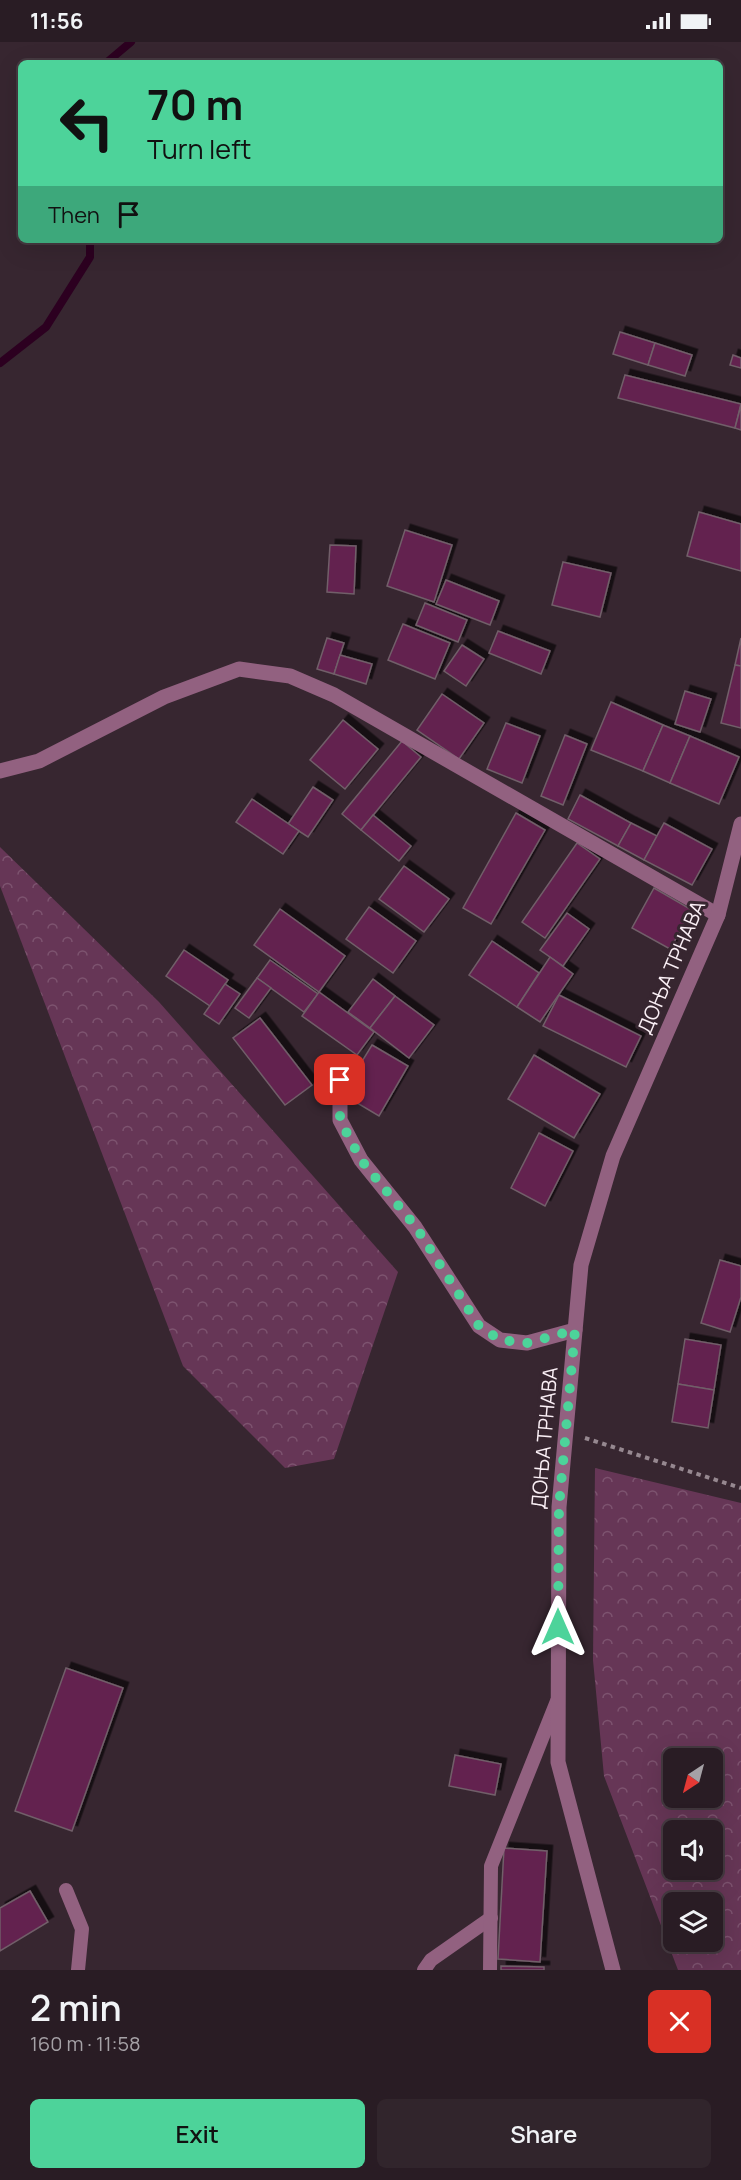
<!DOCTYPE html>
<html lang="en">
<head>
<meta charset="utf-8">
<style>
	:root { --surface:#291c24; --page:#31252c; --text:#f1f3f6; --muted:#a5a1a6; --line:#453a41; --accent:#4dd39a }
	body { margin:0; font-family:Manrope,sans-serif; background:var(--page); color:var(--text); height:100vh; display:flex; flex-direction:column; font-size:22px; white-space:nowrap }
	* { box-sizing:border-box; margin:0 }
	p { font-size:20px; color:var(--muted) }
	.icon { flex:none; width:33px; height:33px; fill:none; stroke:currentColor; stroke-width:2; stroke-linecap:round; stroke-linejoin:round }
	.map { position:relative; height:1928px; overflow:hidden }
	.drawer { display:flex; flex-direction:column; background:var(--surface); flex:1 }
	.drawer>* { flex:none }
	.top-card { position:absolute; left:18px; top:18px; width:705px; height:183px; border-radius:9px; box-shadow:0 6px 24px #0002,0 0 0 2px var(--line); background:#4dd39a; color:#111; overflow:hidden }
	.needle { width:39px; rotate:216deg }
	.buttons { position:absolute; left:663px; top:1706px; display:grid; gap:12px }
	.buttons a { display:grid; place-items:center; width:60px; height:60px; border-radius:9px; background:var(--surface); box-shadow:0 6px 24px #0002,0 0 0 2px var(--line); font-size:30px }
	.pin { position:absolute; display:grid; place-items:center; width:51px; height:51px; color:#fff; margin:-26px; border-radius:12px; box-shadow:0 3px 9px #0006 }
	.me { position:absolute; width:66px; margin:-33px; rotate:0deg; stroke-linejoin:round; filter:drop-shadow(0 0 4px #0008) }
	.turn { display:flex; align-items:center; gap:21px; height:126px; padding:0 30px; font-size:27px }
	.turn .icon { width:78px; height:78px; stroke-width:2.5 }
	.turn b { display:block; font-size:42px; line-height:51px }
	.then { display:flex; align-items:center; height:57px; padding:0 30px; background:#0003; gap:12px; font-size:22px }
	.round { display:grid; place-items:center; flex:none; width:63px; height:63px; border-radius:9px; background:var(--page) }
	.headline { display:flex; align-items:center; justify-content:space-between; height:102px; padding:0 30px }
	h1 { font-size:36px; font-weight:600; line-height:45px }
	.primary-button { display:flex; gap:12px; margin-top:auto; padding:12px 30px }
	.primary-button a { flex:1; height:69px; border-radius:9px; background:var(--accent); color:#111; font-size:24px; font-weight:600; line-height:69px; text-align:center }
	.primary-button a+a { background:var(--page); color:var(--text) }
	.status { display:flex; justify-content:space-between; align-items:center; height:42px; padding:0 30px; background:var(--surface); direction:ltr }
	.status svg { height:16px; fill:currentColor }
	.map>svg:first-child { display:block }
</style>
</head>
<body>
<div class="status"><b>11:56</b><svg viewBox="0 0 49 12"><path d="M0 12V9h3v3zM5 12V6h3v6zM10 12V3h3v9zM15 12V0h3v12zM26 1h20v11H26zM47 4h2v5h-2z"/></svg></div>
<div class="map">
<svg width="741" height="1928" viewBox="0 0 741 1928">
	<defs>
		<pattern id="forest-crowns" width="20" height="18" patternUnits="userSpaceOnUse" patternTransform="scale(1.5)"><rect width="20" height="18" fill="#663656"/><path d="M2 6a3 3 0 1 1 6 0M12 15a3 3 0 1 1 6 0" fill="none" stroke="#7d536f"/></pattern>
		<filter id="shadow"><feDropShadow dx="5.5" dy="-5.5" stdDeviation="0" flood-color="#0009"/></filter>
	</defs>
	<rect width="100%" height="100%" fill="#372630"/>
	<!-- forest -->
	<g fill="url(#forest-crowns)" fill-rule="evenodd">
		<path d="M0,805L159,960L398,1230L334,1417L285,1426L183,1324L0,844Z"/>
		<path d="M595,1426L741,1461V1928H678L604,1734L593,1618ZM674,1716H712V1755H674ZM674,1788H712V1827H674ZM674,1860H712V1899H674Z"/>
	</g>
	<g fill="none" stroke-linecap="round" stroke-linejoin="round">
		<!-- stream -->
		<g stroke="#2c0020" stroke-width="8">
			<path d="M106,21L131,0"/>
			<path d="M0,321L46,285L90,215V198"/>
		</g>
	</g>
	<!-- building -->
	<g fill="#63234f" stroke="#715e69" stroke-width="1.5" filter="url(#shadow)">
		<path d="M620,290L655,301L648,323L613,312Z"/>
		<path d="M655,301L692,313L685,334L648,323Z"/>
		<path d="M733,313L741,316V326L730,323Z"/>
		<path d="M625,333L741,362L735,386L618,356Z"/>
		<path d="M741,363V388L735,386Z"/>
		<path d="M699,470L741,482V529L687,514Z"/>
		<path d="M405,488L452,503L434,560L387,544Z"/>
		<path d="M330,503L356,504L354,552L327,550Z"/>
		<path d="M563,520L611,531L600,575L552,563Z"/>
		<path d="M446,538L499,559L490,583L436,562Z"/>
		<path d="M425,561L467,578L458,600L416,583Z"/>
		<path d="M403,582L450,601L435,637L388,618Z"/>
		<path d="M498,589L550,609L541,632L489,611Z"/>
		<path d="M327,596L344,601L334,632L317,627Z"/>
		<path d="M741,596V624L735,623Z"/>
		<path d="M462,603L484,617L466,644L444,629Z"/>
		<path d="M340,613L372,622L366,642L334,632Z"/>
		<path d="M735,623L741,624V686L721,681Z"/>
		<path d="M685,649L711,657L700,690L675,682Z"/>
		<path d="M442,652L484,681L459,717L417,688Z"/>
		<path d="M611,660L663,683L643,729L591,708Z"/>
		<path d="M343,678L378,707L345,747L310,718Z"/>
		<path d="M506,681L540,694L522,741L487,727Z"/>
		<path d="M663,683L690,694L670,741L643,729Z"/>
		<path d="M565,693L587,702L563,763L541,754Z"/>
		<path d="M690,694L739,715L719,762L670,741Z"/>
		<path d="M402,699L421,715L361,788L342,772Z"/>
		<path d="M313,745L333,758L308,795L288,782Z"/>
		<path d="M580,753L631,781L618,804L568,777Z"/>
		<path d="M252,757L299,789L283,812L236,780Z"/>
		<path d="M516,771L545,788L491,882L463,866Z"/>
		<path d="M373,773L411,804L399,819L361,788Z"/>
		<path d="M631,781L657,794L644,818L618,804Z"/>
		<path d="M664,781L712,807L692,843L644,818Z"/>
		<path d="M577,801L600,817L545,896L522,880Z"/>
		<path d="M404,824L449,857L424,890L379,857Z"/>
		<path d="M654,846L692,868L670,907L632,886Z"/>
		<path d="M369,865L416,899L393,931L346,897Z"/>
		<path d="M280,867L345,914L319,950L254,903Z"/>
		<path d="M567,871L589,887L563,924L540,908Z"/>
		<path d="M492,899L539,931L517,965L469,933Z"/>
		<path d="M184,908L228,938L210,964L166,934Z"/>
		<path d="M550,915L573,932L540,980L517,965Z"/>
		<path d="M270,918L318,952L304,970L257,936Z"/>
		<path d="M257,936L271,946L249,976L235,966Z"/>
		<path d="M373,937L395,954L370,986L348,970Z"/>
		<path d="M225,942L240,952L219,982L204,972Z"/>
		<path d="M319,950L374,990L357,1013L302,974Z"/>
		<path d="M559,953L641,994L626,1025L543,984Z"/>
		<path d="M395,954L434,983L409,1016L370,986Z"/>
		<path d="M260,976L312,1043L285,1063L233,996Z"/>
		<path d="M372,1003L408,1024L379,1074L342,1052Z"/>
		<path d="M534,1013L600,1052L574,1096L508,1057Z"/>
		<path d="M539,1091L573,1109L545,1164L511,1146Z"/>
		<path d="M720,1218L741,1224V1255L730,1290L701,1281Z"/>
		<path d="M685,1297L721,1303L714,1348L678,1342Z"/>
		<path d="M678,1342L714,1348L708,1386L672,1380Z"/>
		<path d="M66,1626L123,1646L72,1789L15,1769Z"/>
		<path d="M455,1713L501,1722L495,1753L449,1744Z"/>
		<path d="M504,1806L547,1809L540,1920L498,1917Z"/>
		<path d="M30,1849L48,1880L0,1909V1866Z"/>
		<path d="M501,1924L544,1925V1928H501Z"/>
	</g>
	<g fill="none" stroke-linecap="round" stroke-linejoin="round">
		<!-- path -->
		<path stroke="#968890" stroke-width="4" stroke-dasharray="4.5 4.5" stroke-linecap="butt" d="M585,1396L741,1446"/>
		<!-- service -->
		<g stroke="#926180" stroke-width="14">
			<path d="M66,1848L82,1887L78,1928"/>
			<path d="M424,1928L431,1918L491,1876"/>
			<path d="M490,1928L491,1824L557,1659"/>
		</g>
		<!-- minor -->
		<g stroke="#926180" stroke-width="15">
			<path d="M0,729L39,719L164,655L239,627L290,634L334,653L718,873"/>
			<path d="M340,1038V1078L361,1118L415,1185L479,1284L500,1298L527,1301L575,1288"/>
			<path d="M613,1928L558,1720L559,1465L581,1223L613,1114L718,873L741,782"/>
		</g>
	</g>
	<g fill="none" stroke-linecap="round" stroke-linejoin="round">
		<!-- route -->
		<path stroke="#4dd39a" stroke-width="10" stroke-dasharray="0 18" d="M340,1038V1078L361,1118L416,1185L479,1284L500,1298L527,1301L575,1288L559,1465L558,1585"/>
	</g>
	<g text-anchor="middle" dominant-baseline="central" stroke-width="6" stroke-linejoin="round" paint-order="stroke">
		<!-- street labels -->
		<g font-size="20" fill="#faeff5" stroke="#372630">
			<text transform="translate(671 925) rotate(-67)">ДОЊА ТРНАВА</text>
			<text transform="translate(544 1396) rotate(-85)">ДОЊА ТРНАВА</text>
		</g>
	</g>
</svg>
<div class="buttons">
<a><svg class="needle" viewBox="-14 -14 28 28"><path d="M0-13l5 13h-10z" fill="#e53935"/><path d="M0 13l5-13h-10z" fill="#a5a1a6"/></svg></a>
<a><svg class="icon" aria-label="sound" viewBox="0 0 24 24"><path d="M4 9h4l5-4v14l-5-4H4zM17 9q2 3 0 6"/></svg></a>
<a><svg class="icon" aria-label="layers" viewBox="0 0 24 24"><path d="M12 4l9 5-9 5-9-5zM3 14l9 5 9-5"/></svg></a>
</div>
<div class="pin" style="left:340px;top:1038px;background:#d93025"><svg class="icon" aria-label="arrive" viewBox="0 0 24 24"><path d="M6 21V4h12l-3 4 3 4H6"/></svg></div>
<svg class="me" style="left:558px;top:1585px" viewBox="-20 -20 40 40"><path d="M0-17L14 15 0 8-14 15z" fill="#4dd39a" stroke="#fff" stroke-width="4"/></svg>
<div class="top-card">
<div class="turn"><svg class="icon" aria-label="left" viewBox="0 0 24 24"><path d="M17 20v-9H6M10 6l-5 5 5 5"/></svg><div><b>70 m</b>Turn left</div></div>
<div class="then">Then<svg class="icon" aria-label="arrive" viewBox="0 0 24 24"><path d="M6 21V4h12l-3 4 3 4H6"/></svg></div>
</div>
</div>
<section class="drawer">
<div class="headline"><div><h1>2 min</h1><p>160 m · 11:58</p></div><a class="round" style="background:#d93025;color:#fff"><svg class="icon" aria-label="close" viewBox="0 0 24 24"><path d="M6 6l12 12M18 6L6 18"/></svg></a></div>
<div class="primary-button"><a>Exit</a><a>Share</a></div>
</section>
</body>
</html>
